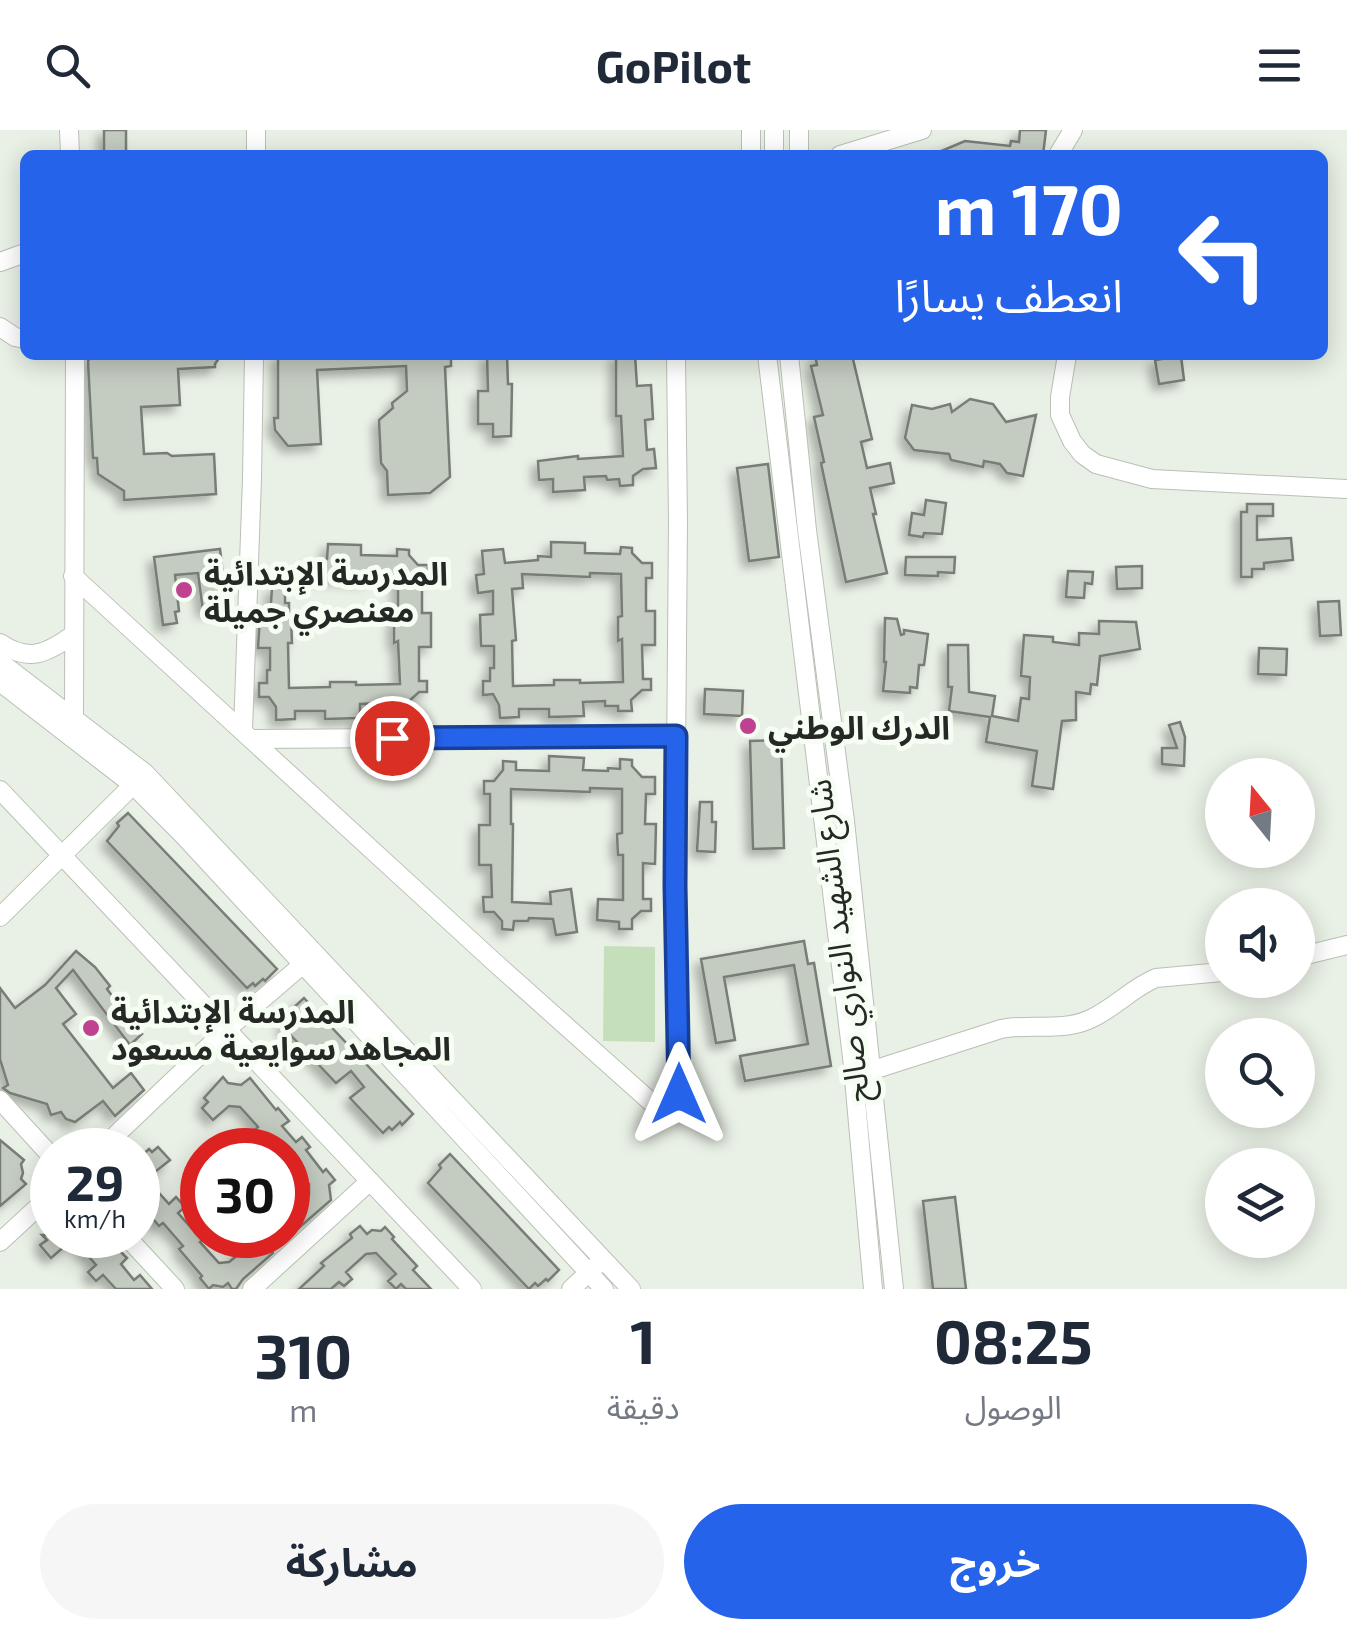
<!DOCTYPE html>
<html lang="ar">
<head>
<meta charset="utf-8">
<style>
	:root { --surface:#fff; --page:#f6f6f7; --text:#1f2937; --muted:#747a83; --accent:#2563eb }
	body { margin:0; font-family:"Exo 2","Noto Sans Arabic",sans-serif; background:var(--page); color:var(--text); direction:rtl; height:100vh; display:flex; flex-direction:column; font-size:38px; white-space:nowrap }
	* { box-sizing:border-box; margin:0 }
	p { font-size:32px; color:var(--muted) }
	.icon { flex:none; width:55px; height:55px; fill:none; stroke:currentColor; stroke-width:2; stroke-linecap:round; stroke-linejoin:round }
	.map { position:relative; height:1159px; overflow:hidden; direction:ltr }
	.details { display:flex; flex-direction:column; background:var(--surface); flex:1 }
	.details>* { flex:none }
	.guide { position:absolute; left:20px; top:20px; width:1308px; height:210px; border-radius:15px; box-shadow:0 5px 25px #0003; direction:rtl; background:#2563eb; color:#fff; overflow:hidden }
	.needle { width:65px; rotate:342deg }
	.buttons { position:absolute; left:1205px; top:628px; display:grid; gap:20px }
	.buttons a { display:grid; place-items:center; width:110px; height:110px; border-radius:50%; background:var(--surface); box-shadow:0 5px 25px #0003; font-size:50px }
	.speed { position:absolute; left:30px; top:998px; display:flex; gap:20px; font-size:50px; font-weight:700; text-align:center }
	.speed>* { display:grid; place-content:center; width:130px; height:130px; border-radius:50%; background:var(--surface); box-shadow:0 5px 25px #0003; line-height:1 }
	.speed small { font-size:25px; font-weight:400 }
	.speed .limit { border:15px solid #d22; background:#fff; color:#111 }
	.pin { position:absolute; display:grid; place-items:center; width:85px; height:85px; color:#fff; margin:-42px; border:5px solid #fff; border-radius:50%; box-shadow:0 2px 10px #0007 }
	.me { position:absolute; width:110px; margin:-55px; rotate:0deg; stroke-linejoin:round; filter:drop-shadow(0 0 8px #0008) }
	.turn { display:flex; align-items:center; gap:35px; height:210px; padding:0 40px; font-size:45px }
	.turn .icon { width:130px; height:130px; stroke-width:2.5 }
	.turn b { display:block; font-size:70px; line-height:85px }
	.eta { display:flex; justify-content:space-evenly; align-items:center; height:170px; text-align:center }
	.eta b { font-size:60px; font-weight:700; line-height:70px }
	.button { display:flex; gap:20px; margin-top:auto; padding:20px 40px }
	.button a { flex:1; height:115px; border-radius:60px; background:var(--accent); color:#fff; font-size:40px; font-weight:700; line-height:115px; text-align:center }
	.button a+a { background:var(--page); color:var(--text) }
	header { display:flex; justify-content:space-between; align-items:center; height:130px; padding:0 40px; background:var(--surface); font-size:45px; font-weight:700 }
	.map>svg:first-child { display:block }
</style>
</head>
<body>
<header><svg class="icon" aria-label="menu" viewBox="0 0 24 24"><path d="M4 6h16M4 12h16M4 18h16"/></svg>GoPilot<svg class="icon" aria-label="search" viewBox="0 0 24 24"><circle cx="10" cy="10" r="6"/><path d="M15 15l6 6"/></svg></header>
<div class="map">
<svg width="1347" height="1159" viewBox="0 0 1347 1159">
	<defs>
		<filter id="shadow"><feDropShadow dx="-6" dy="6" stdDeviation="5" flood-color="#0004"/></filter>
	</defs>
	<rect width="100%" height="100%" fill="#e9f0e5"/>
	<!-- green -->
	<path fill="#c6dfbb" d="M604,816L655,817V912L603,911Z"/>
	<!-- building -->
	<g fill="#c4cbc1" stroke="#787e75" stroke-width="2.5" fill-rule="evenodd" filter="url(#shadow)">
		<rect x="104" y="0" width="22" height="25"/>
		<path d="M1020,0H1046L1043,25H932L965,11L1010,16L1011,11L1019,12Z"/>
		<path d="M92,225H221L215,234V237L178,239L180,275L141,277L144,324L167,323L172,326L214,324L216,364L124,370V361L98,344L97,328H93L88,231Z"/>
		<path d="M278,225H451V236L445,237L450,347L430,363L388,365L387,341L381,333L379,290L393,278L392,273L407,261L406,236L317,240L321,314L288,316L275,300L274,288H278Z"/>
		<path d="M487,225H507L508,254H512L511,306L493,307V294H478V261H488Z"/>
		<path d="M616,225H635L637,256L651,255L653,289L645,290L647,320L654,319L656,338L643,339L633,346V355L620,356L619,349L607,350L606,346L584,347L585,360L553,362V349L539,350L538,331L578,326V329L623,326L621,286H616Z"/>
		<path d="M815,225H852L872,309L861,312L867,338L890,333L894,353L870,358L876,384H873L887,443L846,452L821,333L824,332L814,287L823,285L811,236L817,235Z"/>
		<path d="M1181,226L1184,250L1159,254L1155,230Z"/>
		<path d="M970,269L993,274L1006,292L1036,285L1023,346L1007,343L1000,334L984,331L983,337L951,330L949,324L914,320L905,308L912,275L932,279L950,274L952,282Z"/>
		<path d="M768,334L779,427L749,431L737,338Z"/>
		<path d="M926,370L946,373L942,404L924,403L923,407L909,405L912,383L924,385Z"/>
		<path d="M1247,374H1273V386H1257V410L1291,408L1293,430L1264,433V439H1252V447H1241V382H1247Z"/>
		<path d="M551,412L585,413V423L620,424L621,417L632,418V423L642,433H652V448H646V481H655V515H642L643,549H651V560H642L631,570L632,581H618V576H605V571L583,572L584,586L549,587V579H519V587L500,588L499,575L493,564L483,565V551H490V538H494V516H481L480,485L493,484V461L478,463L476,445L484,444L482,421L503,419L505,433L538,430V426L551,427ZM590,443L621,444L622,486L618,487V511L622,509L623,552L580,553V550H554V555L513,556L512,511L516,510L512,459L523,458L522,444L590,447Z"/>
		<path d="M328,414L361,415V425L397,426V419L409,420V425L418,435H428V450H422V483H431V517H419V551H427V562H419L408,572V583H394V578H381V573L360,574V588L325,589V581H295V589L276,590V577L269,567H259V553H267V540H270V518H258L260,487L270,486L272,458L285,457V473H289V489H291L292,513H288L289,558L330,557V552H356V555L400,554L398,511L394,513V489H398V446L366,445V450L314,446V429H327Z"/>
		<path d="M220,419L227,478L203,481L198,443L175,445L179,481L175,482L177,493L163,495L154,427Z"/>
		<path d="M906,427H955L954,443L938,442V446L905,445Z"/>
		<path d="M1142,436V458L1117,459L1116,437Z"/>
		<path d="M1068,441L1093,442L1092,454L1085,453L1084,468L1066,467Z"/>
		<path d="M1339,471L1341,505L1320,506L1318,472Z"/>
		<path d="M885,488L897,489L901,505L904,504V500L928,504L924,535H919L917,558L910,557V563L883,561L886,532H884Z"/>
		<path d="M1099,491L1136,492L1140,519L1100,526L1097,555L1091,554L1090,564L1076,562V590L1062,591L1053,659L1032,656L1037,621L986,612L990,587L949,581L952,557H948V515H968L969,562L995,566L992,586L1018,591L1021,568L1029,569L1030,547L1021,546L1024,505L1053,507V512L1079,515V503L1099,504Z"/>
		<path d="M1259,518L1287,519L1286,545L1258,544Z"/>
		<path d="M705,559L743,561L742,586L704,584Z"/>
		<path d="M1180,592L1185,607L1184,636L1162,634V618H1177L1169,595Z"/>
		<path d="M781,610L784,718L753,719L750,611Z"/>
		<path d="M549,626L584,628L583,640L608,641V638L620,639V629L632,630V636L642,647H655V664H646L645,694H656L655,734L643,733V769H651V781H641L632,789V799H619V792L597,790L598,769L623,770V725H618L617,704L622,703V659L590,658V662L511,659V694H513L512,772L551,774L550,762L571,759L577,802L556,805L553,789L529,788L528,791H514L513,800L502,799V791L494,782H484L483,767H492L491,735H479V695H490V664H484V651H494L503,640V631L516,632V640L549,641Z"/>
		<path d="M700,672H712V692H716L715,722L697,721Z"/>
		<path d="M128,683L277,839L265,851L263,849L255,856L253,853L247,858L107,711L119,696L117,693Z"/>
		<path d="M804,811L808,834L814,833L831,936L745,951L740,926L808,914L794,835L724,847L735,910L716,913L701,829Z"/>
		<path d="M76,821L95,837L110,856L107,859L119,875L118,876L142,904L130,915L73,840L56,858L76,884L63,894L113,958L131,943L144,960L115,986L103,971L75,992L66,989L61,982L51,985L47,974L10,963L3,958L8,955L0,929V858L15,878L45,855Z"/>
		<path d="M304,868L413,984L402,995L400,992L392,1000L389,997L383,1003L350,968L364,957L351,941L336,953L282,896L295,882L292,879Z"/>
		<path d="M223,947L228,953L241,955L250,948L276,980L278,978L289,991L282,996L296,1012L302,1007L310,1017L306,1020L323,1042L326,1039L335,1050L329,1055L331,1070L272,1121L273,1123L243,1149L236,1159H232L228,1153L223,1157L213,1155L209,1159L200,1148L202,1146L179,1119L183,1116L163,1093L159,1096L138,1071V1029L149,1019L152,1022L158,1017L170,1030L151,1045V1054L169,1074L176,1067L185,1077L178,1083L195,1102L200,1097L202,1105H208L200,1112L219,1133L229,1132L250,1115L242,1105H288V1082L309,1064V1054L288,1031V1020H276L265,1007L258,1013L250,1004L258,997L240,977L229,976L213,990L202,978L208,972L204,968Z"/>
		<path d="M0,1010L24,1030L21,1034L23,1043L21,1049L26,1054L0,1076Z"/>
		<path d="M450,1024L559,1140L548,1151L546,1149L538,1156L535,1153L529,1159L428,1053L441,1038L439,1035Z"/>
		<path d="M955,1067L966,1159H933L923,1071Z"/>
		<path d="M360,1096L367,1104L372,1100L381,1101L385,1097L394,1107L392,1109L417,1136L413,1140L431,1159H406L401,1154L396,1159L388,1151L396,1144L376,1123L366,1124L346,1142L352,1149L344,1156L339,1152L331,1159H299L324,1136L321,1133L352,1108L350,1104Z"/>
		<path d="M42,1105H104L127,1128L121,1134L134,1150L140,1145L152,1159H116L103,1145L96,1151L88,1142L96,1135L73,1109L51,1128L40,1115L47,1110Z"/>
	</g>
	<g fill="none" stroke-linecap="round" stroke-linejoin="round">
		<defs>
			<g id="minor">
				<path d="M69,0L70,25"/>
				<path d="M751,0V25"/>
				<path d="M774,0V25"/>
				<path d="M256,25V0"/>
				<path d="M799,25V0"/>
				<path d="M840,25L922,0"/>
				<path d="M1058,25L1073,0"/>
				<path d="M0,132L25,123"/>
				<path d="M0,197L15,207L25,209"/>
				<path d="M767,225L852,927L873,1159"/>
				<path d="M789,225L807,400L845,691L894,1159"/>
				<path d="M1067,225L1060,267V285L1072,311L1082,324L1096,334L1152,349L1347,359"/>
				<path d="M73,446L492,830L651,972C663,981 675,977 679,963L675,756L678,392L676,225"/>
				<path d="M0,513C29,533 48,523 74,504"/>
				<path d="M0,532L145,643L631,1159"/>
				<path d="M0,552L133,655L182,704L604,1159"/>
				<path d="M74,589L75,225"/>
				<path d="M243,600L252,349L254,225"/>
				<path d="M253,609L676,606"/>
				<path d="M0,660L472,1159"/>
				<path d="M0,787L138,650"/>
				<path d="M1298,827L1347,815"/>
				<path d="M870,941L1001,899C1030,893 1060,902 1088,890C1113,880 1131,858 1156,848L1222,842"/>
				<path d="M0,970L52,1027"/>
				<path d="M100,1020L226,900L308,830"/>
				<path d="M125,1105L175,1159"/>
				<path d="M0,1112L52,1064"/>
				<path d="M252,1159L370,1051"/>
				<path d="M571,1159L596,1136"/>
			</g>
		</defs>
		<!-- minor casing -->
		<use href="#minor" stroke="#b9c0b6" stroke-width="20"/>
		<!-- minor -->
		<use href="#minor" stroke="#fff" stroke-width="18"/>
	</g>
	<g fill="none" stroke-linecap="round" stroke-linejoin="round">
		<defs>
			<path id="route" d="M392,608L676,606L675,756L679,964"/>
		</defs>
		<!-- route casing -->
		<use href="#route" stroke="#184099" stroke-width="25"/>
		<!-- route -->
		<use href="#route" stroke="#2563eb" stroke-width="18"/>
	</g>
	<!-- markers -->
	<g fill="#bf4291" stroke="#f6fdf3" stroke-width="4">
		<circle cx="184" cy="460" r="10"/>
		<circle cx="748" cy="596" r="10"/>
		<circle cx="91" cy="898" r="10"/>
	</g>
	<g text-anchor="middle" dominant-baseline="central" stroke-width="10" stroke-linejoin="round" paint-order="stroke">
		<!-- poi labels -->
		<g font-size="32" font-weight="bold" fill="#252824" stroke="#f6fdf3" text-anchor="start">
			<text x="204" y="442">المدرسة الإبتدائية<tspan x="204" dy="37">معنصري جميلة</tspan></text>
			<text x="768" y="596">الدرك الوطني</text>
			<text x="111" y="880">المدرسة الإبتدائية<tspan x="111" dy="37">المجاهد سوايعية مسعود</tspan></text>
		</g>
		<!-- street labels -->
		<g font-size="32" fill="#252824" stroke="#f6fdf3">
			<text transform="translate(837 811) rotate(-97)">شارع الشهيد النواري صالح</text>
		</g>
	</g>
</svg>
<div class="buttons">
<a><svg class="needle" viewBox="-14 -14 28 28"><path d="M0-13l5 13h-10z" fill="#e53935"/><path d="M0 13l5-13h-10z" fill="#747a83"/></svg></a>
<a><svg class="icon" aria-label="sound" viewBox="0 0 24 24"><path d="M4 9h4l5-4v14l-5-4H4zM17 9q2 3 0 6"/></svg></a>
<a><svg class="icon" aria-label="search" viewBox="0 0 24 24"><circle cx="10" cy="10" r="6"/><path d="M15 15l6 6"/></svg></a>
<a><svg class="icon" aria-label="layers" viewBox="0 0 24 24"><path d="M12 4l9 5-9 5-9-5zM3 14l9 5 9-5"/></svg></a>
</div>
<div class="speed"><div>29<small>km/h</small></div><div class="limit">30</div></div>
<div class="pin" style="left:392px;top:608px;background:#d93025"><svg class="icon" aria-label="arrive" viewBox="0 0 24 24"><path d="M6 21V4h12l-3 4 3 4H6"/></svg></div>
<svg class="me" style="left:679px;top:964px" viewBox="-20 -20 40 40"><path d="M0-17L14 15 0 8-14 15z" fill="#2563eb" stroke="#fff" stroke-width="4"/></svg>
<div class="guide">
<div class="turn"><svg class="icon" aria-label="left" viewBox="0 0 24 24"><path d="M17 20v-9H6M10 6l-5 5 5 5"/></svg><div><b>170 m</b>انعطف يسارًا</div></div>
</div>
</div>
<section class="details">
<div class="eta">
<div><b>08:25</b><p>الوصول</p></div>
<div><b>1</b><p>دقيقة</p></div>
<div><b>310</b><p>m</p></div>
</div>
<div class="button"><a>خروج</a><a>مشاركة</a></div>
</section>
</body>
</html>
